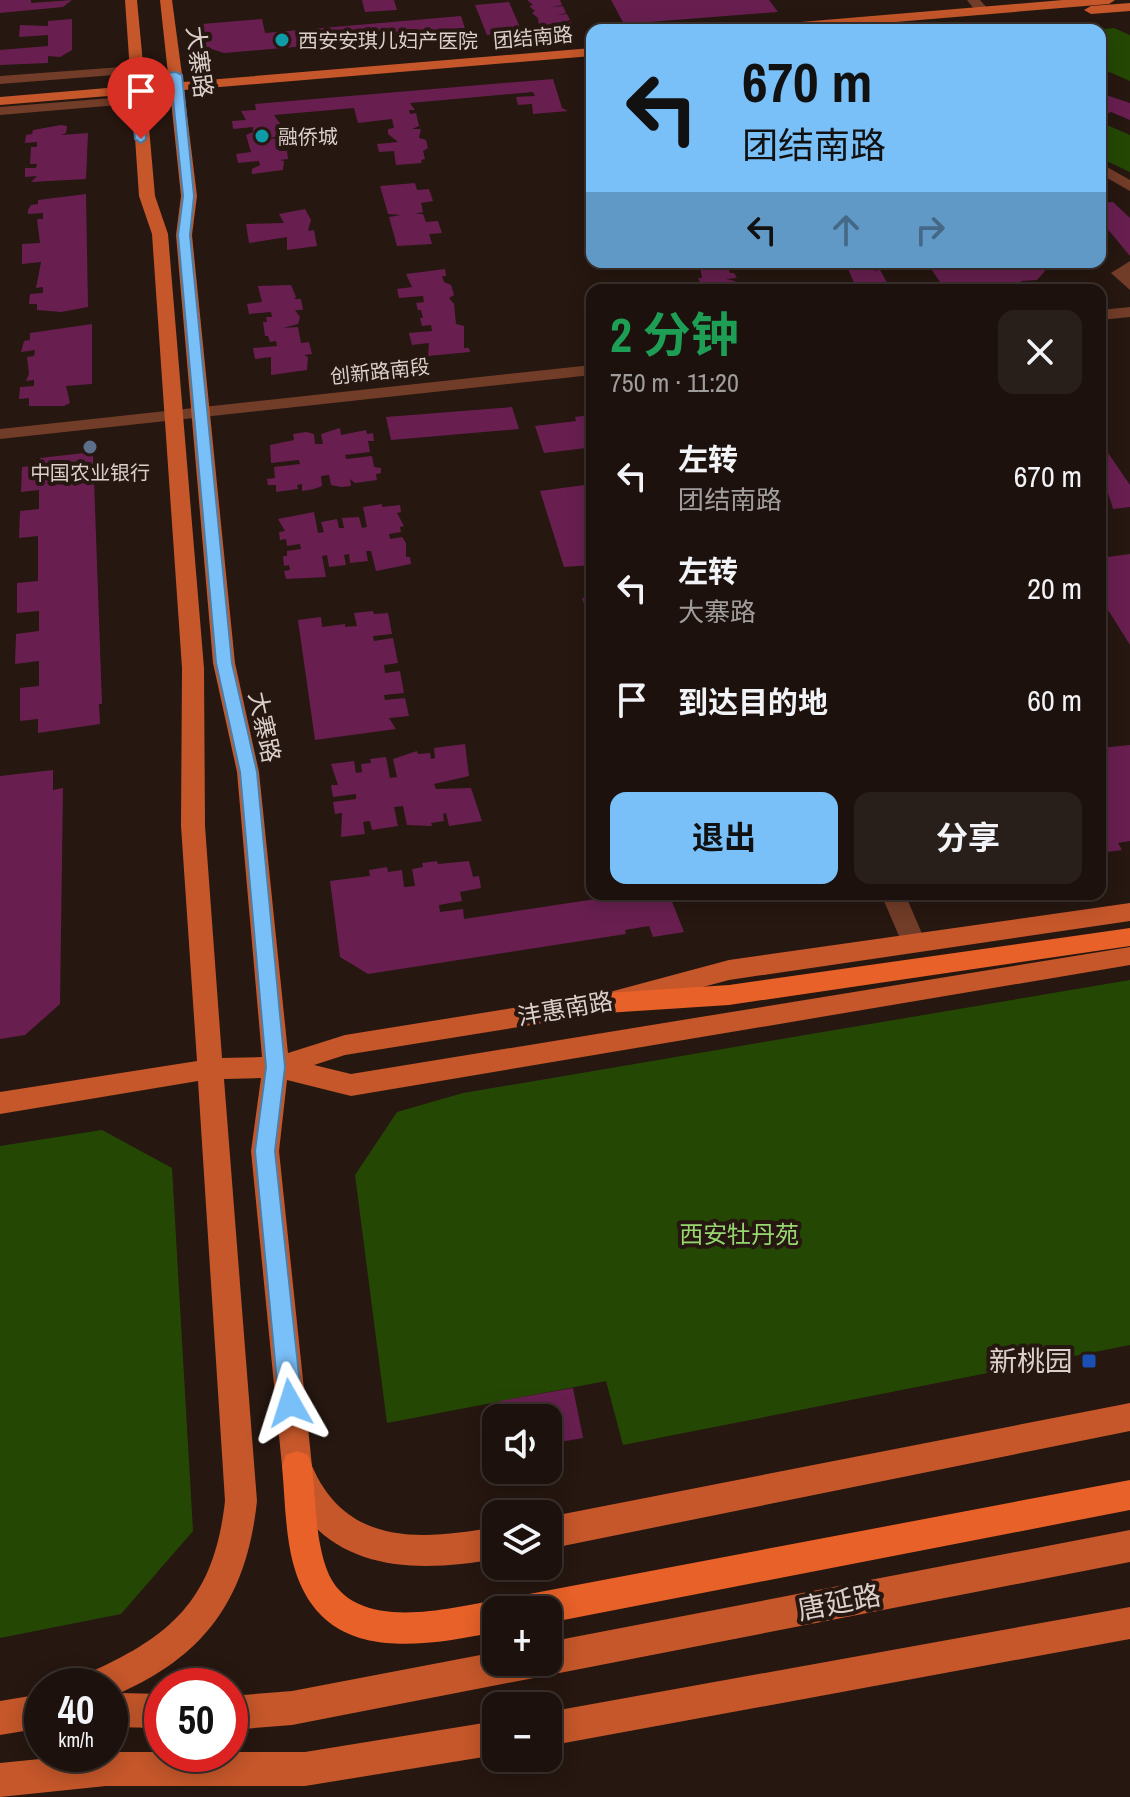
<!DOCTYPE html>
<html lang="zh">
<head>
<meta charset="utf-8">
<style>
	:root { --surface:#1c110c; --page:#291f1a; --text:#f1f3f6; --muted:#a09d9d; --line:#3a312d; --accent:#79bff8 }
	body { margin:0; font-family:"Archivo Narrow","Noto Sans SC",sans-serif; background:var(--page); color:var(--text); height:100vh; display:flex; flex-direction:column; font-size:30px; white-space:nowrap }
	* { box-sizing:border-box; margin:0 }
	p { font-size:26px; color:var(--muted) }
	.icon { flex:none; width:44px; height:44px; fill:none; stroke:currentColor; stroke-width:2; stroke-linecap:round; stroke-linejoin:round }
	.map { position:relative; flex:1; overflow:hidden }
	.panel { position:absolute; left:586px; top:284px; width:520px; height:616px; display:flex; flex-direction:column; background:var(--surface); border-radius:16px; box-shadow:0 4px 20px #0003,0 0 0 2px var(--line) }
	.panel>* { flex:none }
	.top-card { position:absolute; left:586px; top:24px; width:520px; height:244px; border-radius:16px; box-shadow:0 4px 20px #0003,0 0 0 2px var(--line); background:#79bff8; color:#111; overflow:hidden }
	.fabs { position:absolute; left:482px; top:1404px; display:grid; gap:16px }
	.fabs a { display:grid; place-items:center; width:80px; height:80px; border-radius:16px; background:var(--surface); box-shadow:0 4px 20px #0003,0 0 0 2px var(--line); font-size:40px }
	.speed { position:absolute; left:24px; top:1668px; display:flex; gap:16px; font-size:40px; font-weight:700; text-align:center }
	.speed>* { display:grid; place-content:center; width:104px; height:104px; border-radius:50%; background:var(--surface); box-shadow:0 4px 20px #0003,0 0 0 2px var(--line); line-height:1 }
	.speed small { font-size:20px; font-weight:400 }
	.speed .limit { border:12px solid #d22; background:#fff; color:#111 }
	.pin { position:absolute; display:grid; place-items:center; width:68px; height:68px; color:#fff; margin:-82px -34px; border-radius:50% 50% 50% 0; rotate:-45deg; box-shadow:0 0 8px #0007 }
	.pin .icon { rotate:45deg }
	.me { position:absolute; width:88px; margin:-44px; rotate:354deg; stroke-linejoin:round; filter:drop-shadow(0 0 6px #0008) }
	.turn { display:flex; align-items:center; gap:28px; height:168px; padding:0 24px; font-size:36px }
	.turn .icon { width:104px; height:104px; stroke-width:2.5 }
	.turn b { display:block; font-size:56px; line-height:68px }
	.lanes { display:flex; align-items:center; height:76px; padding:0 24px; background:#0003; justify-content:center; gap:40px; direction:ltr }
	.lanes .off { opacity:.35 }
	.round { display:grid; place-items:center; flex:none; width:84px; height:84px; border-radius:16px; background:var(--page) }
	.headline { display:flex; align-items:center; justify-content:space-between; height:136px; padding:0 24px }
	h1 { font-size:48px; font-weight:700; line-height:60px; color:#1e9e55 }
	.action { display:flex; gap:16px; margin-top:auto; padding:16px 24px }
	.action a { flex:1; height:92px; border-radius:16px; background:var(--accent); color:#111; font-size:32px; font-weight:700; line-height:92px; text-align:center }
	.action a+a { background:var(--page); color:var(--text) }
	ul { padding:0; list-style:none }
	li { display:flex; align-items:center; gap:24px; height:112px; padding:0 24px }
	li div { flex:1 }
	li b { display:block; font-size:30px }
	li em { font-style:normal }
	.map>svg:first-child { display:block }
</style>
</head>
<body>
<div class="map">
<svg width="1130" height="1797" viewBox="0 0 1130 1797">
	<rect width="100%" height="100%" fill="#261710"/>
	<!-- green -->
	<g fill="#244804">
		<path d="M1114,28L1130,35V81L1100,68V30H1093Z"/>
		<path d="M1100,122L1130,135V172L1100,158Z"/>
		<path d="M1130,980V1345L623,1445L606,1381L387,1423L355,1175L397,1112L463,1093Z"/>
		<path d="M102,1130L172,1168L193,1531L121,1614L0,1638V1146Z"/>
	</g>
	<!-- building -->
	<g fill="#681f50">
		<path d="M0,0H31V3L72,0L63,7L0,13Z"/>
		<path d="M362,0H394L397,10L365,12Z"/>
		<path d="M527,0H560L562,5L552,7L563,6L566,13L556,15L567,14L570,20L559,23L571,22L574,28L541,32L540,29H543L539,27L538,18L532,13L535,11L529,6L533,5Z"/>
		<path d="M611,0H769L778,12L624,24Z"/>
		<path d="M509,2L522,32L487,35L475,5Z"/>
		<path d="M461,16L466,32L224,53L205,47L202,24L262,19L265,33Z"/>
		<path d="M72,19V50L60,57L48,56V63L0,65V50L48,46V35L19,37L20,25L48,26V21Z"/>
		<path d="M553,79L562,108L568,111L533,114L532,104L518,105L516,97L535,96L533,92L410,103L415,110H409L410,114L416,113L419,126L412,129H421L419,138L426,140L428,148L423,151L425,159L421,160L422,163L396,165L394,151L379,152L377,144L398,142L388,134V129L394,128L392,119L358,123L354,108L274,115L281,125L276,127L278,137L263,138L277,139L279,151H287L288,159L280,160L284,161L283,170L252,174V169L260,165L259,161L238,163L236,154L251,152L246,135L253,132V127L233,129L232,121L246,120L241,111L256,110L255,104Z"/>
		<path d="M1100,93L1130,103V120L1111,112L1100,117Z"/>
		<path d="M61,125L67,126L66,133L61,135L88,133L86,179L31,182L37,176L25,177V168H36L37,164H30L31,147H37V142L25,143L26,135L32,134L33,130Z"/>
		<path d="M415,183L417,190L429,189L433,201L421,203L423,212L415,214H423L426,222L438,221L442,233L429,234L432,244L397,246L389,217L401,215L388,214L380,186Z"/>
		<path d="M86,194L88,307L61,312L37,310V304H29L30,294L43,293V287L36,288L41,262L22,264V244L40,243L37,219H43V213L28,214V210L31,205L38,204V200Z"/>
		<path d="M1113,202L1130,218V256L1106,227L1100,228V203Z"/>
		<path d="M305,209L311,220L308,231L314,230L317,246L287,250V237L249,243L246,224L284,223L279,214Z"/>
		<path d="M676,262H726L730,273H734L737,278L726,279L735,281L737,290H704L698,278H702L700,266L679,268Z"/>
		<path d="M845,262H880L883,267L873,268L875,271L880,270L889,286L895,285L898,290H865L862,284L855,285Z"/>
		<path d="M991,262H1038L1045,271L1037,280L1021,281L1027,290H945L932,270Z"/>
		<path d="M445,269L446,276H442L444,282L451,285L454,295L449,298L454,304L456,324L464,326V348H469L470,352L428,356L429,343L412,345L409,333L432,331L431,325L422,326L420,318H423L421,310H418L416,303L424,302L423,296L399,298L397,289L412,287L406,274Z"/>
		<path d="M291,285L296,297L294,299H301L303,310H295L300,317L298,324L283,328L298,327L301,343L309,342L312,354L304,355L308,357L307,370L271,375V357L255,359L253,348L277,346L276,341L270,342L268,336H265L263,322H267L266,317H272L271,312L249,314L247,304L262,302L258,286Z"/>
		<path d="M92,324V384L66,386L70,403L64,406H29V398L19,399L20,387L34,386V380L26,381L29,374L27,357L34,356L35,350L21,352L24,341L30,340V333Z"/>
		<path d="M512,407L519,429L391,440L386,417Z"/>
		<path d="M590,415L592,451L587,448L544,453L535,426L576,421L575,417Z"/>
		<path d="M340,428L341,435L366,430L367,434L373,433L374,441H368L370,452L345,455L346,459L372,456L374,467L381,468V473L376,474L377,480L355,483L350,479L351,486L341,487L331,485L329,475L321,476L322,486L314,489L302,491V484L297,485L298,489L276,492V485H268L267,479L275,478L274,467L300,464L299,460L271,463L270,445L294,440L293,434L306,432L314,434L315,444H323L321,434Z"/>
		<path d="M1106,450L1130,485V507L1113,509L1108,493L1100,494V451Z"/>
		<path d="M93,452L102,704H99L100,724L38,733V719L20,721V688L39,686V661L15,664L16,634L39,631V611L17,613V583L38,581V536L19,538L20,511L39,509V490L21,492L22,467L40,465V458Z"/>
		<path d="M592,484V565L564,567L540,491Z"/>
		<path d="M382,504V507L400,505L401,512L397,513L404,526L400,527L401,532L389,534L390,539L402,537L406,543V557H410L411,564L376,571L371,551H366L368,561L350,563L349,554L344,555L346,565L329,567L327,555L322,556L326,577L286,579L284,571L290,570L289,565L284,566L283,556H287V551L301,549L300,544L287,546L286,539L280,540L279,532L285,531L278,519L314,512L318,533L324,532L321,522L337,519L339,528H344L342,518L359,517L362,528L367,527L363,507Z"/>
		<path d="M1130,554V645L1100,597V558Z"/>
		<path d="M592,597V627L582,598Z"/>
		<path d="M373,611L374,614L388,613L392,634L373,636L374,641L393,638L398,663L384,665L385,673L400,671L404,693L384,695L385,700L405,698L409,716L389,718L396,729L315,740L298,620L321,617L322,627L345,624V627L357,626L354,613Z"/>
		<path d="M465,744L469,776L434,784L436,789L471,788L482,821L449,826L446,813L443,814L444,821L431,823L432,826L407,825L403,806L394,807L398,826L372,830L370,821L363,822L365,834L341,837L342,813L335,814L333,802L356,799V794L333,797L331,785H338L331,764L354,761L356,773L362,772L361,764L371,763L370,759L386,757L390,778L397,777L393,759L417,751L418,754L430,753L431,759L435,758L434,748Z"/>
		<path d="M1130,745V841L1118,843L1122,850L1100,853V748Z"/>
		<path d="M53,770V790L63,788L60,1004L25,1035L0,1039V776Z"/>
		<path d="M437,861L438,864L469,861L473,877L479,876L481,888L460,892L462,901L439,905L440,912L463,909L464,919L629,894H669L684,932L653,937L649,926L625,930L626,934L368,974L340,957L330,881L370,876L369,870L387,867L388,872L402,870L404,887L415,886L412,869L423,867L422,863Z"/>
		<path d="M573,1388L583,1438L548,1444V1418H496L495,1408L500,1401Z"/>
	</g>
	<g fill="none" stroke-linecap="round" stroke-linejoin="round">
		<!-- minor -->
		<g fill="#713c28" fill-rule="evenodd">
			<path d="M967,0H980L989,10L977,13Z"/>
			<path d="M135,66L140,67V73L0,84V76Z"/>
			<path d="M137,96L142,97V103L0,115V107Z"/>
			<path d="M1100,163L1130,180V191L1100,174Z"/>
			<path d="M1130,261V290L1111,273Z"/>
			<path d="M1130,307V317L1100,320V310Z"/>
			<path d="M592,365V375L0,439V429Z"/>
			<path d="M881,894H905L926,943L923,950H905Z"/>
		</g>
		<!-- major -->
		<g fill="#c5572a" fill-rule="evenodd">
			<path d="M125,0H137L145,85L169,83L160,0H172L183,82L592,48V56L184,90L197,196L192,235L235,663L259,772L288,1053L345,1035L606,993L729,960L1130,903V921L729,980L606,1013L345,1055L314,1065L351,1074L1130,947V965L351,1096L287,1080L279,1151L312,1466C347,1547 422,1540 496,1527V1559C427,1571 348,1574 302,1512C292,1498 288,1481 282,1466L251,1151L261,1078L224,1079L257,1501C247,1595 208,1654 120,1693L162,1694V1728L110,1727V1686H81L86,1674C173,1636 214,1598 225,1501L198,1081L0,1114V1092L197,1061L181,826L182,668L152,234L139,196L132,94L0,105V97L131,86ZM170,91L181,196L176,235L213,663L237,772L262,1057L222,1058L205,826L204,668L168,234L155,196L146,93Z"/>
			<path d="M1063,0H1115L1109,4L801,30H747L754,26Z"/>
			<path d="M1130,3V11L1091,14L1084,10L1091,6Z"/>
			<path d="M1130,1403V1431L548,1549V1517Z"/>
			<path d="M1130,1530V1562L292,1725L230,1730V1696L292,1691L496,1652V1662H548V1642Z"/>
			<path d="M1130,1607V1639L548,1746V1712Z"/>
			<path d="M42,1694V1728L0,1735V1701Z"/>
			<path d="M496,1721V1755L305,1786H106L0,1797V1763L110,1752H305Z"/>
		</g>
		<!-- highway -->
		<g fill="#e76128" fill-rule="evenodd">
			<path d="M1130,928V946L729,1005L606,1013L597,1010L593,1003L597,996L606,993L729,985Z"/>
			<path d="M297,1451L308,1455L312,1466C316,1500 315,1538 327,1570C351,1634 446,1609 496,1600L508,1604L510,1610H496V1632C415,1648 320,1664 293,1563C285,1532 285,1498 282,1466L286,1455Z"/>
			<path d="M1130,1480V1510L548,1623V1610H513L517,1598L529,1594Z"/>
		</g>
	</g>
	<!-- route -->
	<path fill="#79bff8" stroke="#4f7ca1" stroke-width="2" d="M176,72L182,75L194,196L190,235L232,663L257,772L285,1067L275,1151L302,1403L298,1410L290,1414L282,1410L279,1403L255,1151L266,1067L240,772L216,663L178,235L183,196L171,79L142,81L146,139L141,143L135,139L131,78Z"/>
	<!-- markers -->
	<g fill="#0f9aa8" stroke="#261710" stroke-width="3">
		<circle cx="282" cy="40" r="8"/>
		<circle cx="262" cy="136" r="8"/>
	</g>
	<circle fill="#5c6f8a" stroke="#261710" stroke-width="3" cx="90" cy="447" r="8"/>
	<rect fill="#1a4fb4" stroke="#261710" stroke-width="3" x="1081" y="1353" width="16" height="16" rx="4"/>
	<g text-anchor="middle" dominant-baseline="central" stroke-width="8" stroke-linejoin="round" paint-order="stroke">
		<!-- far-street labels -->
		<g font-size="20" fill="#dacfcb" stroke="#261710">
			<text transform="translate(533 37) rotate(-5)">团结南路</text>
			<text transform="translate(380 371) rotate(-6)">创新路南段</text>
		</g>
		<!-- far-poi labels -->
		<g font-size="20" fill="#dacfcb" stroke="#261710" text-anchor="start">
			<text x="298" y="40">西安安琪儿妇产医院</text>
			<text x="278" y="136">融侨城</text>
			<text x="90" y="472" text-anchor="middle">中国农业银行</text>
		</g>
		<!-- street labels -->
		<g font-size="24" fill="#dacfcb" stroke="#261710">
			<text transform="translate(200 62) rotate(83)">大寨路</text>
			<text transform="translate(265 727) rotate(78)">大寨路</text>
			<text transform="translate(565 1008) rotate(-10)">沣惠南路</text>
		</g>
		<!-- park labels -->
		<g font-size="24" fill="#97d770" stroke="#261710">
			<text x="739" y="1234">西安牡丹苑</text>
		</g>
		<!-- near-poi labels -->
		<g font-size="28" fill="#dacfcb" stroke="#261710" text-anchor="end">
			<text x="1073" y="1361">新桃园</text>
		</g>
		<!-- near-street labels -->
		<g font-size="28" fill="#dacfcb" stroke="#261710">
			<text transform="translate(839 1602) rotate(-11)">唐延路</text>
		</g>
	</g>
</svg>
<div class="fabs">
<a><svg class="icon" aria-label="sound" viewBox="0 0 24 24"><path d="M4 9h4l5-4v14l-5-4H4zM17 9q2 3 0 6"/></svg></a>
<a><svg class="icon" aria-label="layers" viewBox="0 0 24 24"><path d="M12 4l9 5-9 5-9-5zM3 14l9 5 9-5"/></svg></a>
<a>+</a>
<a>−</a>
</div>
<div class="speed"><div>40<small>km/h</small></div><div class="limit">50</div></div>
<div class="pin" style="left:141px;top:139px;background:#d93025"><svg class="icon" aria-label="arrive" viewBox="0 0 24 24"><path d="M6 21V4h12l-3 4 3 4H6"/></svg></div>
<svg class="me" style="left:290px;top:1403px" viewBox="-20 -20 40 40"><path d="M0-17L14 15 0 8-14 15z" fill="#79bff8" stroke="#fff" stroke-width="4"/></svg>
<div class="top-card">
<div class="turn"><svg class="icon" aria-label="left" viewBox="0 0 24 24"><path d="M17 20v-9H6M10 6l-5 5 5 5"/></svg><div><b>670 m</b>团结南路</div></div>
<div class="lanes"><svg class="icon" aria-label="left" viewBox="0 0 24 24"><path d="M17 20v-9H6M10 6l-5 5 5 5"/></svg><svg class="icon off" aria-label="ahead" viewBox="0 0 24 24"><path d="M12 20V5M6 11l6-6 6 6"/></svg><svg class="icon off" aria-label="right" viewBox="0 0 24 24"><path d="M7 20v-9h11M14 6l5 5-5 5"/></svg></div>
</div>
<section class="panel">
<div class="headline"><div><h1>2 分钟</h1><p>750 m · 11:20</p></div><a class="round"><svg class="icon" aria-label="close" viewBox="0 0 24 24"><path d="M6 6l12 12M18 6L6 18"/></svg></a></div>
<ul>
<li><svg class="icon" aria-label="left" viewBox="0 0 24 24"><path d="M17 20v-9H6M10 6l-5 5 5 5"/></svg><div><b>左转</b><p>团结南路</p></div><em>670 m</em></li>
<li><svg class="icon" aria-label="left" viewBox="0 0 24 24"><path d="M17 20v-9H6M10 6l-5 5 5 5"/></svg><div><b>左转</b><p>大寨路</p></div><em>20 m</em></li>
<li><svg class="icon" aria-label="arrive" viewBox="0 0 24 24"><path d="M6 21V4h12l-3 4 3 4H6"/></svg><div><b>到达目的地</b></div><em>60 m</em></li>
</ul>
<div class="action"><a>退出</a><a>分享</a></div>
</section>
</div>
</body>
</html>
